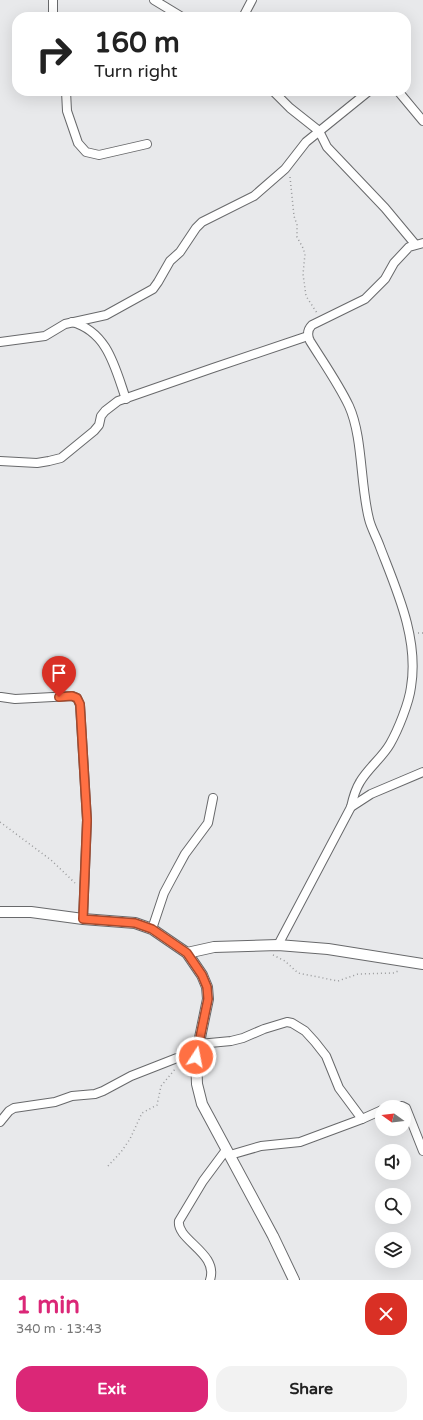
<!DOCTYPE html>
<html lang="en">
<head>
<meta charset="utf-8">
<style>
	:root { --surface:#fff; --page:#f2f2f2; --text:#222; --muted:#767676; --accent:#db2777 }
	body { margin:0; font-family:"Varela Round",sans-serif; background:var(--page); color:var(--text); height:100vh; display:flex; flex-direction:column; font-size:15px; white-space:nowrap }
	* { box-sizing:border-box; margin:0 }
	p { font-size:13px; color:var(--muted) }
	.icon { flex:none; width:22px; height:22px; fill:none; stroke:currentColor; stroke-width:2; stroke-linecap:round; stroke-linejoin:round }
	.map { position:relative; height:1280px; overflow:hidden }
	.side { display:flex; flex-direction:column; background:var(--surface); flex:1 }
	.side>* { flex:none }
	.hud { position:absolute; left:12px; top:12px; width:399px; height:84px; border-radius:16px; box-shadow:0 4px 16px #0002; background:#fff; color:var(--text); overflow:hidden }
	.needle { width:26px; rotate:285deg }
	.controls { position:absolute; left:375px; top:1100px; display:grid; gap:8px }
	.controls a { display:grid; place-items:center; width:36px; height:36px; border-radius:50%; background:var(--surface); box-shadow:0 4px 16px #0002; font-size:20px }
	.pin { position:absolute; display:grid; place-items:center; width:34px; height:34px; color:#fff; margin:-41px -17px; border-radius:50% 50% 50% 0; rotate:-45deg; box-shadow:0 0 4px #0007 }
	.pin .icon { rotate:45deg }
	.me { position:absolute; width:44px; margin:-22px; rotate:11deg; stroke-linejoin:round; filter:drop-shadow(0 0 3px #0008) }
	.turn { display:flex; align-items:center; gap:14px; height:84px; padding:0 16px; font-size:18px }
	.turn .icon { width:52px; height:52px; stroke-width:2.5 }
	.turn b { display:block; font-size:28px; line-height:34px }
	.round { display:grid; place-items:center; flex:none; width:42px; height:42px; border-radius:16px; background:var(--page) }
	.summary { display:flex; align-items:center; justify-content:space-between; height:68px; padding:0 16px }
	h1 { font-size:24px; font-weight:800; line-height:30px; color:var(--accent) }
	.primary-button { display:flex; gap:8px; margin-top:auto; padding:8px 16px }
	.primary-button a { flex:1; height:46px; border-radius:16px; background:var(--accent); color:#fff; font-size:16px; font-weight:800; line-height:46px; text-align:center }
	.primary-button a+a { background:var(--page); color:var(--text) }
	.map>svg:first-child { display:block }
</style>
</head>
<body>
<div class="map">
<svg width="423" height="1280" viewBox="0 0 423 1280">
	<rect width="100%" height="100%" fill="#e8e9eb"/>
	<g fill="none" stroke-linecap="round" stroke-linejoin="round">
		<defs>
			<g id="minor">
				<path d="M53,0V17"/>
				<path d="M154,0L182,17"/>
				<path d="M243,17L252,0"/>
				<path d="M66,91L67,111L78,143L86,152L99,155L147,144"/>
				<path d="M273,91L290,108L319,131L327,147L385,208L415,244"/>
				<path d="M398,91L423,121"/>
				<path d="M72,322C108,332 115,368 126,399"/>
				<path d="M0,342L45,336L65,324L106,315L153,289L158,282L170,261L180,252L196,228L202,222L254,196L285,169L306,142L369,91"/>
				<path d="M0,461L37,463L49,461L61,458L94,431L99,425L101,416L105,411L118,401L213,368L308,336"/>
				<path d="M1,697L15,699L72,696L77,698L80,705L87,820L83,919"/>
				<path d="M351,807L371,794L423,772"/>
				<path d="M152,929L164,893L172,878L185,854L208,823L213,798"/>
				<path d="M278,945L351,807C353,798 355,790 360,782C368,768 382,758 390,744C398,730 409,703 411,687C419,639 397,591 380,547C377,538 371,528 369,519C360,484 363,437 349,406C338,383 323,362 310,341C307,335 307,330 312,325L365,299L385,279L394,263L409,247L423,243"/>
				<path d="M199,1044L231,1041L243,1038L264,1029L287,1022L292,1023L305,1031L315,1042L326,1056L339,1088L362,1119L382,1110"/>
				<path d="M390,1107L402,1106L406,1108L423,1151"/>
				<path d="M0,1122L9,1111L14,1108L55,1102L72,1096L95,1094L103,1091L131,1076L177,1058L196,1057"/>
				<path d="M230,1155L261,1146L300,1142L362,1119"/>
				<path d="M210,1280C219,1253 176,1240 179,1221L203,1181L226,1150"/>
			</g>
			<g id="tertiary">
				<path d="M0,912H31L83,919L135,923L152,929L187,953L202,975L207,987L208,999L196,1057L197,1084L202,1104L273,1236L294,1280"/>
				<path d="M187,953L214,947L278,945L328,949L423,964"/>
			</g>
		</defs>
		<!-- minor casing -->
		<use href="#minor" stroke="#68696b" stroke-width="10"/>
		<!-- tertiary casing -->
		<use href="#tertiary" stroke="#68696b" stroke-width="12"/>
		<!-- path -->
		<g stroke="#999a9c" stroke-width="1.5" stroke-dasharray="1 3" stroke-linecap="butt">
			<path d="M290,177L294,216L297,225V237L303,248L305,254L303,274L306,296L317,313"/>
			<path d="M418,633H423"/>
			<path d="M0,822L51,860L75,883"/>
			<path d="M273,955L285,961L298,973L338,981L358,974L394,973L400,970"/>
			<path d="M108,1166L121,1152L130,1139L142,1113L157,1105L161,1086L176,1068"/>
		</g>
		<!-- minor -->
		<use href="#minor" stroke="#fff" stroke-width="8"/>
		<!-- tertiary -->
		<use href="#tertiary" stroke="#fff" stroke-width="10"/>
	</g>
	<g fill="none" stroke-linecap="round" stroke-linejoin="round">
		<defs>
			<path id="route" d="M59,697L72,696L77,698L80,704L87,820L83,919L135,923L152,929L187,953L202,975L207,987L208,999L196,1057"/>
		</defs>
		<!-- route casing -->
		<use href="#route" stroke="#a6492c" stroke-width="10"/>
		<!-- route -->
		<use href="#route" stroke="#ff7043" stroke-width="7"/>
	</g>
</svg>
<div class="controls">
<a><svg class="needle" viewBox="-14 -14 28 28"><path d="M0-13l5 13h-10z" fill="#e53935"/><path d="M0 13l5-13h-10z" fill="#767676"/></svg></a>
<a><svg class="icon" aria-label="sound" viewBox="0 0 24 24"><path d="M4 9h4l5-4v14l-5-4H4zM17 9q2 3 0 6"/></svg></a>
<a><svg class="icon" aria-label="search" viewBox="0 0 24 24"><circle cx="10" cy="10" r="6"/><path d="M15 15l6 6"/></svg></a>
<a><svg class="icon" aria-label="layers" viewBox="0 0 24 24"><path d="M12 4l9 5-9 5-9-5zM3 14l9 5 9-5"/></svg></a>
</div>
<div class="pin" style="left:59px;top:697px;background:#d93025"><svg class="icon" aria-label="arrive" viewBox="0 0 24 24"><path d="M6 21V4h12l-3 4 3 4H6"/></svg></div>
<svg class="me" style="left:196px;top:1057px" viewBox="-20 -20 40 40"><circle r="17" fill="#ff7043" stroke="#fff" stroke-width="3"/><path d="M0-11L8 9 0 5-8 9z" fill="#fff"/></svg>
<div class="hud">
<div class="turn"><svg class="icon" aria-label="right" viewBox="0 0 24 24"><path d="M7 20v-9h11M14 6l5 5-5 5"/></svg><div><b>160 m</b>Turn right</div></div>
</div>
</div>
<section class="side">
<div class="summary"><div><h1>1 min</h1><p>340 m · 13:43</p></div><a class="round" style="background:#d93025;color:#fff"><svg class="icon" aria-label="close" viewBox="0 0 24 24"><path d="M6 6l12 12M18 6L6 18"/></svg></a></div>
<div class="primary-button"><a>Exit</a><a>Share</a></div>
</section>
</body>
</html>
